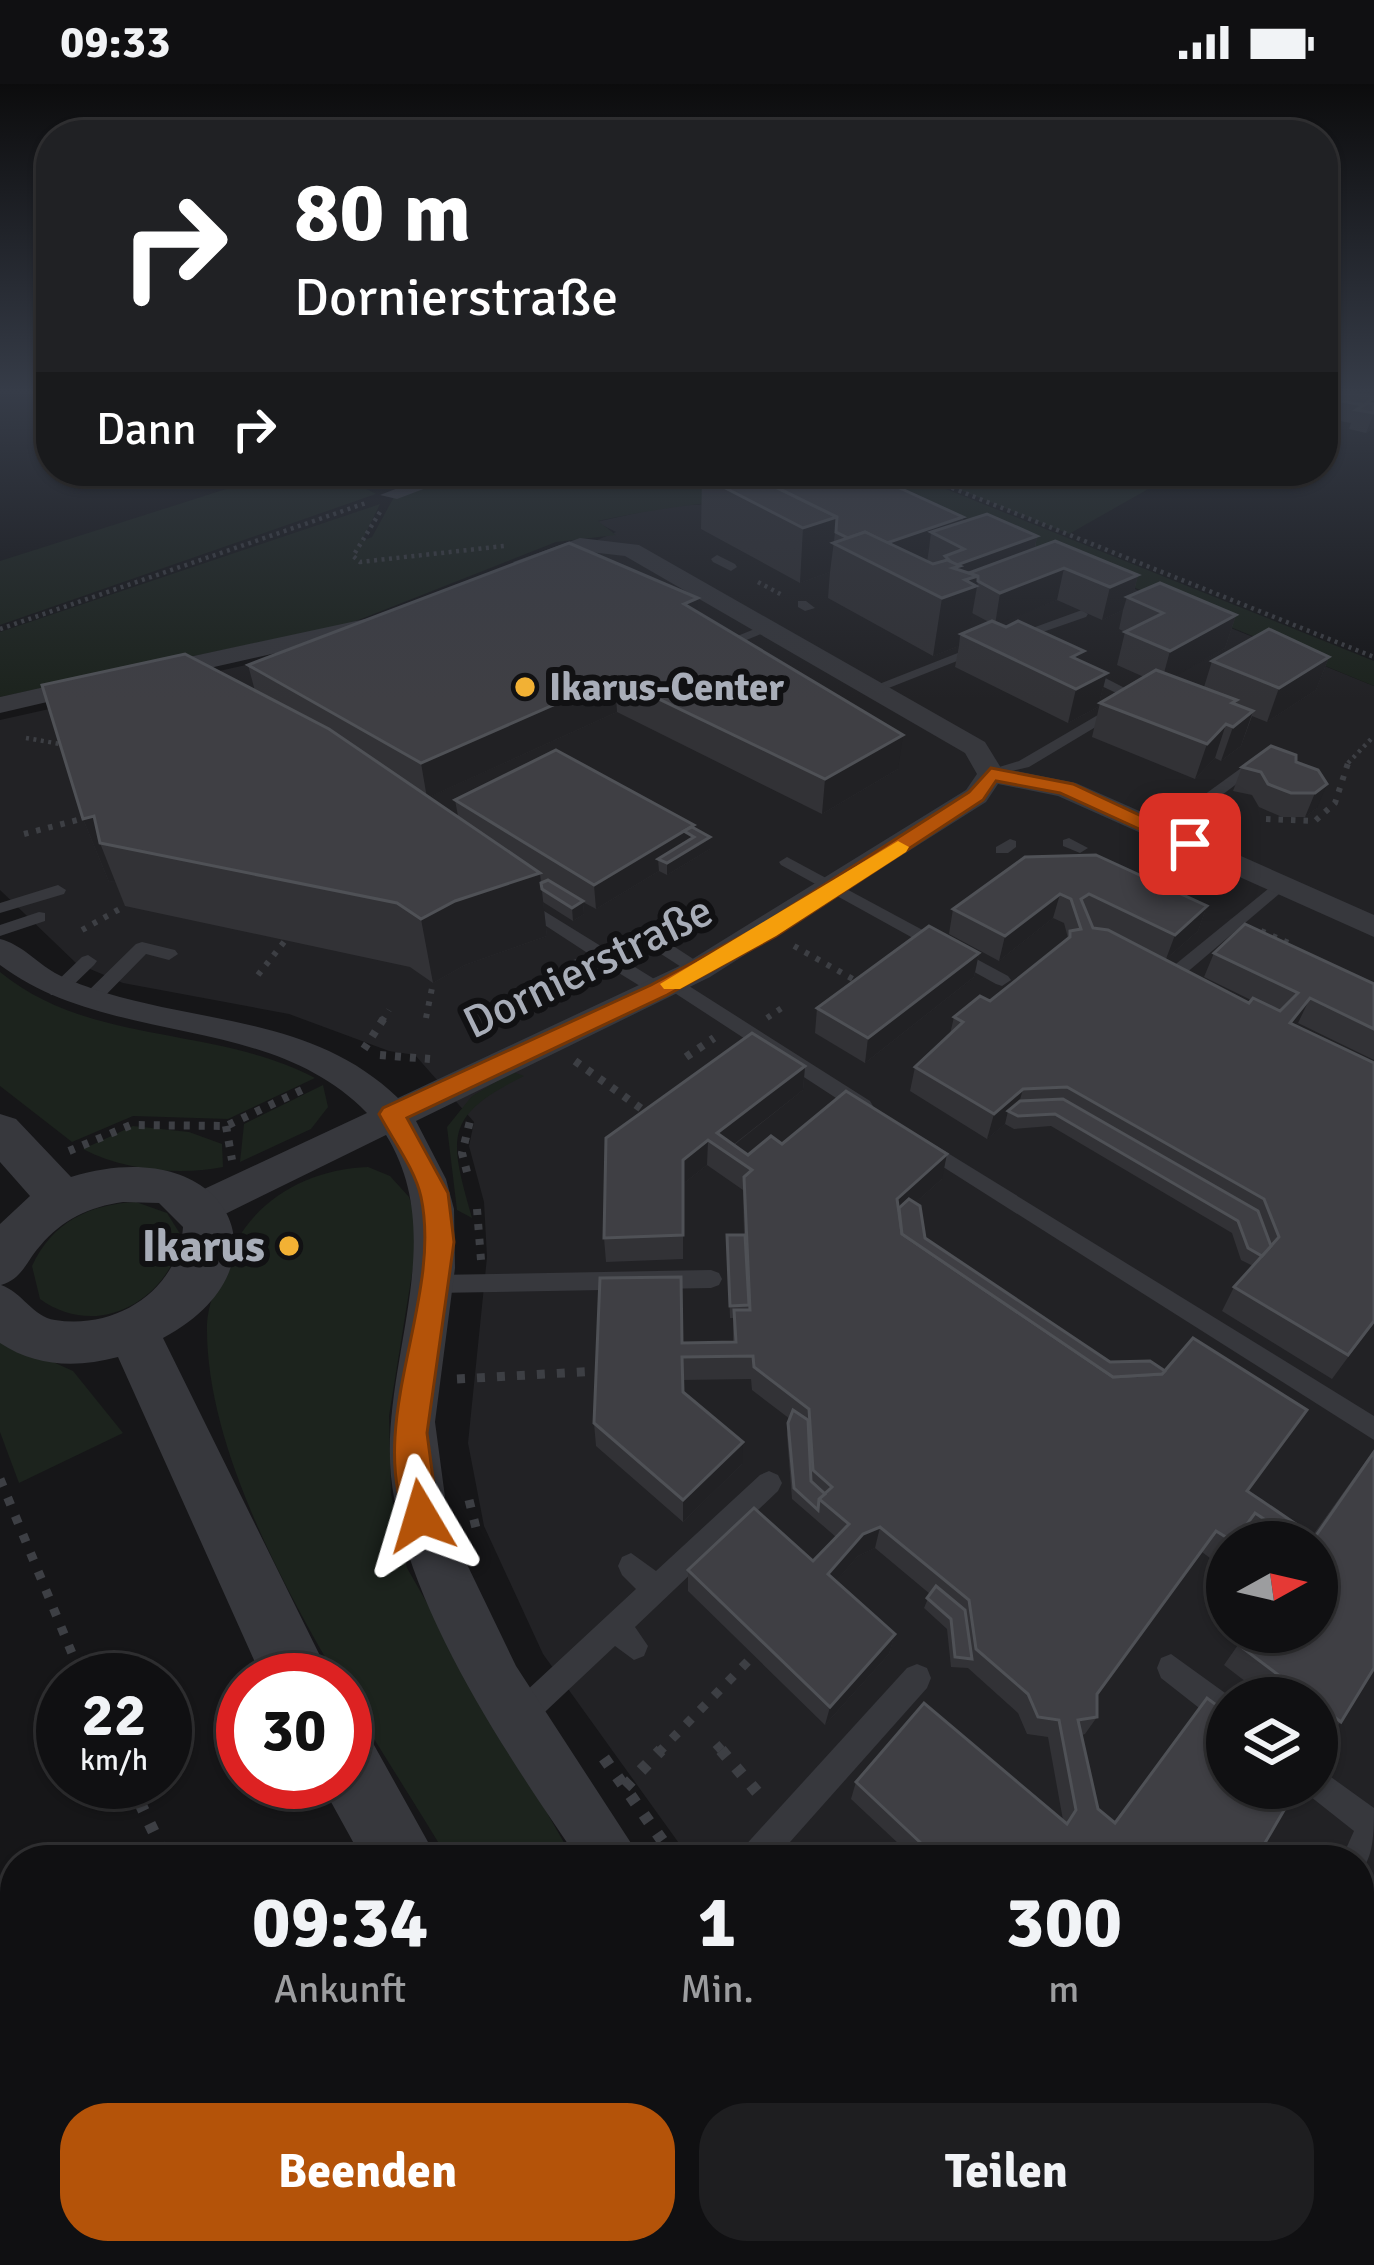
<!DOCTYPE html>
<html lang="de">
<head>
<meta charset="utf-8">
<style>
	:root { --surface:#101012; --page:#1e1e20; --text:#f1f3f6; --muted:#9c9d9f; --line:#303032; --accent:#b45309 }
	body { margin:0; font-family:Signika,sans-serif; background:var(--page); color:var(--text); height:100vh; display:flex; flex-direction:column; font-size:45px; white-space:nowrap }
	* { box-sizing:border-box; margin:0 }
	p { font-size:39px; color:var(--muted) }
	.icon { flex:none; width:66px; height:66px; fill:none; stroke:currentColor; stroke-width:2; stroke-linecap:round; stroke-linejoin:round }
	.map { position:relative; flex:1; overflow:hidden }
	.details { position:absolute; left:0px; top:1761px; width:1374px; height:420px; display:flex; flex-direction:column; background:var(--surface); border-radius:48px 48px 0 0; box-shadow:0 3px 9px #0004,0 0 0 3px var(--line) }
	.details>* { flex:none }
	.banner { position:absolute; left:36px; top:36px; width:1302px; height:366px; border-radius:48px; box-shadow:0 3px 9px #0004,0 0 0 3px var(--line); background:#202124; color:#fff; overflow:hidden }
	.needle { width:78px; rotate:82deg }
	.tools { position:absolute; left:1206px; top:1437px; display:grid; gap:24px }
	.tools a { display:grid; place-items:center; width:132px; height:132px; border-radius:50%; background:var(--surface); box-shadow:0 3px 9px #0004,0 0 0 3px var(--line); font-size:60px }
	.speed { position:absolute; left:36px; top:1569px; display:flex; gap:24px; font-size:60px; font-weight:700; text-align:center }
	.speed>* { display:grid; place-content:center; width:156px; height:156px; border-radius:50%; background:var(--surface); box-shadow:0 3px 9px #0004,0 0 0 3px var(--line); line-height:1 }
	.speed small { font-size:30px; font-weight:400 }
	.speed .limit { border:18px solid #d22; background:#fff; color:#111 }
	.pin { position:absolute; display:grid; place-items:center; width:102px; height:102px; color:#fff; margin:-51px; border-radius:24px; box-shadow:0 6px 18px #0006 }
	.me { position:absolute; width:132px; margin:-66px; rotate:353deg; stroke-linejoin:round; filter:drop-shadow(0 0 9px #0008) }
	.turn { display:flex; align-items:center; gap:42px; height:252px; padding:0 60px; font-size:54px }
	.turn .icon { width:156px; height:156px; stroke-width:2.5 }
	.turn b { display:block; font-size:84px; line-height:102px }
	.then { display:flex; align-items:center; height:114px; padding:0 60px; background:#0003; gap:24px; font-size:45px }
	.eta { display:flex; justify-content:space-evenly; align-items:center; height:204px; text-align:center }
	.eta b { font-size:72px; font-weight:700; line-height:84px }
	.action { display:flex; gap:24px; margin-top:auto; padding:24px 60px }
	.action a { flex:1; height:138px; border-radius:48px; background:var(--accent); color:#fff; font-size:48px; font-weight:700; line-height:138px; text-align:center }
	.action a+a { background:var(--page); color:var(--text) }
	.status { display:flex; justify-content:space-between; align-items:center; height:84px; padding:0 60px; background:var(--surface); direction:ltr }
	.status svg { height:33px; fill:currentColor }
	.map>svg:first-child { display:block }
</style>
</head>
<body>
<div class="status"><b>09:33</b><svg viewBox="0 0 49 12"><path d="M0 12V9h3v3zM5 12V6h3v6zM10 12V3h3v9zM15 12V0h3v12zM26 1h20v11H26zM47 4h2v5h-2z"/></svg></div>
<div class="map">
<svg width="1374" height="2181" viewBox="0 0 1374 2181">
	<rect width="100%" height="100%" fill="#161618"/>
	<!-- built -->
	<path fill="#222225" fill-rule="evenodd" d="M849,414L930,422L1374,602V2181H978L968,2166H1359V1776H691L543,1570L484,1442L468,1359L487,1173L484,1118L469,1062L474,1038L415,971L389,967L289,930L123,899L76,879L0,806V636L367,554L616,448L596,438L668,422ZM1227,1458H1317V1548H1227ZM1227,1614H1317V1704H1227Z"/>
	<!-- green -->
	<g fill="#1c231d">
		<path d="M283,387H332L376,410L0,541V477Z"/>
		<path d="M474,387H901L1374,577V602L931,420C818,407 709,413 598,437L616,451L556,458L351,539L0,613V548L380,420L362,457L372,453L394,413Z"/>
		<path d="M913,387H1180L1069,450Z"/>
		<path d="M0,888C90,962 215,941 315,994L228,1035L133,1032L72,1058L0,1002Z"/>
		<path d="M513,988L524,992C443,1032 449,1053 472,1134L457,1126L447,1043L472,1012Z"/>
		<path d="M323,1001L328,1023L311,1045L240,1078L244,1040Z"/>
		<path d="M133,1042L189,1048L222,1060L223,1083C179,1092 123,1086 83,1065Z"/>
		<path d="M368,1083L390,1092L409,1113L419,1146L389,1332L391,1410L407,1484L574,1776H449C363,1632 204,1411 207,1240C208,1217 221,1191 230,1170C254,1115 309,1085 368,1083Z"/>
		<path d="M136,1118L167,1129L182,1153C168,1216 98,1257 40,1215L32,1182C52,1138 90,1120 136,1118Z"/>
		<path d="M0,1254L73,1287L123,1349L19,1399L0,1348Z"/>
		<path d="M681,2166H822L832,2181H690Z"/>
	</g>
	<g fill="none" stroke-linecap="round" stroke-linejoin="round">
		<!-- path-far4 -->
		<g stroke="#3d3f44" stroke-width="4.5" stroke-dasharray="3 4.5" stroke-linecap="butt">
			<path d="M337,387L369,401"/>
			<path d="M910,387L1374,573"/>
			<path d="M926,393L942,387"/>
			<path d="M380,428L353,472L360,478L504,462"/>
			<path d="M758,498L784,512"/>
			<path d="M0,545L366,419"/>
			<path d="M26,654L66,661"/>
			<path d="M1348,679L1374,652"/>
		</g>
		<!-- path-far3 -->
		<g stroke="#3d3f44" stroke-width="6" stroke-dasharray="4.5 8" stroke-linecap="butt">
			<path d="M1266,735L1315,737L1335,719L1349,676"/>
			<path d="M24,750L89,733"/>
			<path d="M82,846L125,822"/>
			<path d="M1261,847L1293,861"/>
			<path d="M794,862L860,899"/>
			<path d="M258,891L284,858"/>
			<path d="M426,934L433,899"/>
			<path d="M767,934L786,921"/>
			<path d="M382,937L389,926"/>
		</g>
		<!-- path-far2 -->
		<g stroke="#3d3f44" stroke-width="8" stroke-dasharray="6 9" stroke-linecap="butt">
			<path d="M364,965L384,934"/>
			<path d="M380,971L430,975"/>
			<path d="M686,973L714,954"/>
			<path d="M575,977L650,1031"/>
			<path d="M226,1042L232,1076"/>
			<path d="M69,1067L131,1041L226,1042L302,1006"/>
			<path d="M467,1088L462,1069L471,1033"/>
			<path d="M477,1125L481,1176"/>
		</g>
		<!-- path-far1 -->
		<g stroke="#3d3f44" stroke-width="9" stroke-dasharray="8 12" stroke-linecap="butt">
			<path d="M457,1295L599,1287"/>
			<path d="M0,1395L83,1596"/>
			<path d="M469,1416L477,1448"/>
			<path d="M716,1660L724,1669"/>
			<path d="M658,1669L754,1571"/>
		</g>
		<!-- path -->
		<g stroke="#3d3f44" stroke-width="12" stroke-dasharray="9 14" stroke-linecap="butt">
			<path d="M721,1666L763,1715"/>
			<path d="M604,1674L676,1776"/>
			<path d="M130,1698L167,1776"/>
			<path d="M625,1703L661,1666"/>
			<path d="M1359,2038L1374,2007"/>
			<path d="M362,2166L370,2181"/>
			<path d="M954,2166L965,2181"/>
			<path d="M1318,2166L1334,2181"/>
			<path d="M1006,2181L1016,2166"/>
			<path d="M1291,2181L1297,2166"/>
		</g>
		<!-- service -->
		<g fill="#37383d" fill-rule="evenodd">
			<path d="M717,471L735,480L737,483L731,487L713,478L711,475Z"/>
			<path d="M798,517H806L815,524L805,527L798,523Z"/>
			<path d="M1082,526L1088,530L1086,533L1017,557L1005,554Z"/>
			<path d="M762,542L773,545L720,567L708,564Z"/>
			<path d="M978,561L990,564L876,609L864,606Z"/>
			<path d="M1076,584H1086L1144,614L1029,683L986,693V687L1019,677L1127,614L1076,590Z"/>
			<path d="M1255,674L1267,677L1169,751H1157V745Z"/>
			<path d="M1069,754L1088,764L1080,769L1063,762V756Z"/>
			<path d="M1010,755L1016,757V763L1008,769H996V763Z"/>
			<path d="M787,773L1008,892L1011,896L1002,902L996,900L781,781L779,778Z"/>
			<path d="M1279,796L1287,801L1285,805L1178,896H1166L1163,892L1166,888Z"/>
			<path d="M58,801L66,806L64,810L0,829V819Z"/>
			<path d="M523,814L664,901L666,895H678L870,1017L873,1022L870,1027H856L667,904L665,910H653L601,878L574,888L568,886V878L589,870L517,823L515,819Z"/>
			<path d="M39,828L45,829V837L0,852V841Z"/>
			<path d="M651,839L660,844L655,850L704,882L707,886L704,890H692L638,855V847Z"/>
			<path d="M142,858L175,866L178,870L169,876L146,870L96,921H82L80,917L82,913L136,860Z"/>
			<path d="M88,871L97,877L94,881L63,911H51L48,907L51,903L82,873Z"/>
			<path d="M925,1055L1374,1332V1356L918,1067L915,1062Z"/>
			<path d="M711,1186L719,1189L722,1195L719,1201L711,1204L434,1209L426,1206L423,1200L426,1194L434,1191Z"/>
			<path d="M769,1387L778,1391L782,1399L778,1407L635,1543L648,1562L644,1572L634,1576L615,1562L530,1642L520,1647L510,1642L505,1632L510,1622L636,1505L622,1491L618,1482L622,1473L631,1469L656,1487L760,1391Z"/>
			<path d="M1171,1570L1232,1614H1227V1642L1217,1638L1161,1594L1157,1584L1161,1574Z"/>
			<path d="M917,1580L927,1584L931,1594L927,1604L774,1776H737L742,1765L907,1584Z"/>
			<path d="M1317,1683L1374,1724C1374,1746 1374,1776 1359,1788V1776H1341L1354,1747L1306,1709L1304,1704H1317Z"/>
		</g>
		<!-- minor -->
		<g fill="#37383d" fill-rule="evenodd">
			<path d="M1337,310H1374V317Z"/>
			<path d="M442,387H471L397,415L380,411Z"/>
			<path d="M580,454L639,461L985,658L1001,684L1076,699L1374,831V853L1058,712L998,700L986,718L710,893L416,1037L446,1095L454,1125L455,1184L435,1338L449,1443L516,1582L642,1776H579C507,1671 404,1520 391,1392C380,1278 451,1156 386,1051L215,1135L201,1139L187,1135L181,1124L187,1113L367,1029C269,928 110,963 0,881V855C21,860 36,878 55,889C70,897 90,904 106,909C209,940 316,935 398,1014L686,879L966,706L977,690L965,669L625,472L581,467L524,485L513,478Z"/>
			<path d="M370,534L378,536V546L152,597L139,589L152,581Z"/>
			<path d="M94,592L107,600L103,605L0,629V613Z"/>
			<path d="M838,2166H910L917,2181H844Z"/>
		</g>
		<!-- tertiary -->
		<g fill="#37383d" fill-rule="evenodd">
			<path d="M0,1030L16,1035L71,1093C227,1045 298,1182 163,1254L332,1596H263L118,1273C77,1284 36,1283 0,1259V1140L30,1112L0,1078ZM123,1118L159,1119L183,1143C179,1205 117,1246 55,1236C33,1233 22,1208 1,1201C23,1194 25,1179 40,1162C63,1135 89,1123 123,1118Z"/>
			<path d="M345,1642L369,1652L438,1776H363L320,1698H345Z"/>
			<path d="M585,2166H672L679,2181H591Z"/>
		</g>
	</g>
	<!-- wall -->
	<g fill="#323236" fill-rule="evenodd">
		<path d="M1323,310L1373,320L1374,344L1366,349L1349,345L1351,339L1323,334Z"/>
		<path d="M376,387H425L392,399L377,393Z"/>
		<path d="M702,392L963,433L962,438L1037,452L1035,465L1138,491L1133,511L1236,531L1225,564L1174,592L1204,603L1212,577L1329,573L1316,606L1267,638L1252,632L1241,662L1221,677L1215,674L1195,695L1092,653L1100,619L1144,593L1117,581L1125,548L1119,545L1123,526L1102,536L1057,516L998,539L1107,589L1098,623L1068,639L955,583L959,562L933,572L828,514L830,488L800,499L701,445ZM929,465L927,478L912,470ZM972,529L989,538L969,547Z"/>
		<path d="M698,514V529L898,685L822,730L617,628L429,713L458,732L455,716L694,744L710,765L667,791L659,787L596,825L583,818L584,830L573,837L543,818L547,852L465,881L433,899L410,883L125,822L115,797L109,798L83,735L255,607L248,581Z"/>
		<path d="M1296,678L1318,686L1317,724L1305,733H1282L1259,723L1252,711L1233,707L1242,683Z"/>
		<path d="M1025,773L1207,822L1198,847L1166,875L1136,861L1249,919L1251,916L1204,893L1214,869L1374,900V976L1298,939L1296,942L1374,1238L1332,1295L1222,1227L1234,1203L1253,1182L1241,1176L1232,1149L1051,1042L1014,1045L1005,1040L987,1055L910,1007L915,983L950,950L954,933L990,917L1068,854L1064,839L1053,834L999,877L949,850L953,825Z"/>
		<path d="M979,869L974,893L865,979L815,949L817,924Z"/>
		<path d="M805,982L803,1006L734,1061L748,1071L782,1060L942,1095L915,1119L925,1154L1110,1278L1165,1287L1307,1326L1248,1407L1313,1451L1373,1367L1341,1638L1322,1656L1317,1652V1614H1267L1224,1581L1247,1548H1317V1458H1251L1240,1450L1234,1458H1227V1468L1218,1480L1202,1468L1097,1611V1633L1085,1650L1082,1651L1098,1725L1114,1738L1207,1614L1255,1776H916L851,1715L856,1698L1063,1736L1048,1653L1027,1650L1018,1629L968,1584L951,1583L947,1545L924,1524L930,1510L875,1464L858,1472L836,1497L895,1550L889,1570L825,1641L688,1507V1486L813,1477L836,1453L792,1415L787,1351L790,1335L752,1306L751,1295L682,1296L683,1308L742,1380L683,1438L596,1362L594,1339L682,1259L733,1258V1234H730L727,1151H744L743,1106L707,1081L683,1100V1175L606,1178L604,1154L606,1054Z"/>
	</g>
	<!-- shaded-wall -->
	<g fill="#212124">
		<path d="M1374,329V344L1366,349Z"/>
		<path d="M396,387H401L403,395L392,399L390,389Z"/>
		<path d="M402,387H425L403,396Z"/>
		<path d="M837,433L830,488L800,499L803,444Z"/>
		<path d="M963,433L960,454L931,448L929,465L878,482L870,464Z"/>
		<path d="M1037,452L1031,483L978,497L969,548L960,552L959,562L933,572L942,514L956,482Z"/>
		<path d="M1064,484L1057,516L995,541L1000,509Z"/>
		<path d="M1138,491L1132,515L1127,513L1123,526L1102,536L1110,503Z"/>
		<path d="M698,514V546L684,520Z"/>
		<path d="M1236,531L1225,564L1161,600L1170,567Z"/>
		<path d="M1329,573L1316,606L1267,638L1279,604Z"/>
		<path d="M1107,589L1098,623L1068,639L1076,605Z"/>
		<path d="M615,594L617,628L427,714L421,679Z"/>
		<path d="M1237,616L1229,641L1226,640L1215,674L1195,695L1207,660L1232,619Z"/>
		<path d="M1253,627L1241,662L1221,677L1233,643Z"/>
		<path d="M903,651L898,685L822,730L825,695Z"/>
		<path d="M1327,700L1317,724L1305,733L1315,709Z"/>
		<path d="M94,732L100,759L115,797L109,798L83,735Z"/>
		<path d="M694,741V762L710,753V765L667,791V779L658,775L659,787L596,825L594,801Z"/>
		<path d="M540,789L547,852L465,881L433,899L421,835L455,817Z"/>
		<path d="M1060,810L1053,834L999,877L1005,852Z"/>
		<path d="M583,817L584,830L573,837L572,824Z"/>
		<path d="M1207,822L1198,847L1166,875L1175,851Z"/>
		<path d="M979,869L974,893L865,979L868,954Z"/>
		<path d="M1310,914L1298,939L1278,964L1290,939Z"/>
		<path d="M805,982L803,1006L724,1068L717,1049Z"/>
		<path d="M1023,1005L1016,1030L1008,1027L1005,1040L987,1055L994,1030Z"/>
		<path d="M708,1056L707,1081L683,1100V1076Z"/>
		<path d="M947,1070L942,1095L896,1136L897,1115Z"/>
		<path d="M743,1358L742,1380L683,1438V1416Z"/>
		<path d="M880,1443L875,1464L858,1472L824,1511L828,1490L863,1450Z"/>
		<path d="M895,1550L889,1570L825,1641L830,1623Z"/>
	</g>
	<!-- building -->
	<g fill="#3f3f44" stroke="#4f5156" stroke-width="3">
		<path d="M1323,310H1354L1374,313L1367,319L1374,320V329L1356,326L1364,321L1323,314Z"/>
		<path d="M720,387H742L837,433L803,444L702,392Z"/>
		<path d="M891,400L963,433L887,459L865,448L848,454L836,448L837,433L774,402Z"/>
		<path d="M987,430L1037,452L957,481L952,479L945,472L964,465L931,448Z"/>
		<path d="M865,448L933,480L947,476L960,482L953,484L978,492L965,496L976,502L942,514L833,459Z"/>
		<path d="M1055,457L1138,491L1110,503L1064,484L1000,509L978,497V492L969,489Z"/>
		<path d="M569,459L698,514L684,520L903,651L825,695L615,594L421,679L248,581Z"/>
		<path d="M1160,499L1236,531L1170,567L1125,548L1163,529L1127,513Z"/>
		<path d="M992,537L1006,543L1018,537L1084,567L1072,573L1107,589L1076,605L961,550Z"/>
		<path d="M1269,545L1329,573L1279,604L1212,577Z"/>
		<path d="M185,570L329,645L540,789L455,817L421,835L397,819L100,759L94,732L83,735L42,601Z"/>
		<path d="M1156,586L1237,616L1232,619L1253,627L1233,643L1226,640L1207,660L1100,619Z"/>
		<path d="M1271,662L1296,671V678L1318,686L1327,700L1315,709H1291L1268,700L1261,688L1242,683Z"/>
		<path d="M556,666L694,741L594,801L455,716Z"/>
		<path d="M692,743L710,753L667,779L658,775L694,753L684,747Z"/>
		<path d="M1096,771L1207,822L1175,851L1089,810L1081,815L1093,844L1108,846L1249,919L1253,914L1280,927L1298,909L1214,869L1245,840L1374,900V945L1310,914L1290,939L1374,979V1237L1348,1271L1234,1203L1279,1153L1264,1115L1067,1003L1023,1005L994,1030L915,983L963,938L954,933L980,912L990,917L1070,853V847L1081,845L1071,815L1060,810L1005,852L953,825L1025,773Z"/>
		<path d="M548,796L583,817L572,824L542,805L541,799Z"/>
		<path d="M929,842L979,869L868,954L817,924Z"/>
		<path d="M752,949L805,982L717,1049L748,1071L771,1052L782,1060L846,1007L947,1070L897,1115L902,1150L1113,1293L1162,1290L1193,1254L1307,1326L1247,1407L1262,1417L1315,1453L1374,1368V1584L1341,1638L1317,1620V1614H1309L1240,1562L1250,1548H1317V1458H1299L1255,1429L1234,1458L1216,1447L1097,1610V1633L1078,1636L1098,1725L1115,1739L1207,1614L1227,1629V1704H1297L1255,1776H939L856,1698L924,1619L1067,1740L1076,1726L1059,1636L1038,1633L1028,1610L976,1565L969,1516L880,1443L863,1450L828,1490L895,1550L830,1623L688,1486L754,1424L813,1477L849,1440L819,1415L832,1403L813,1386L809,1325L754,1283L753,1272L682,1273L683,1308L743,1358L683,1416L594,1339L600,1194L681,1193L682,1259L736,1258L734,1226H750L744,1093L752,1086L708,1056L683,1076V1151L604,1154L606,1054Z"/>
		<path d="M1063,1015L1258,1127L1271,1162L1262,1172L1248,1164L1238,1137L1055,1030L1018,1032L1008,1027L1020,1017Z"/>
		<path d="M909,1115L920,1122L925,1154L1110,1278L1150,1277L1165,1287L1162,1290L1113,1293L902,1150L899,1124Z"/>
		<path d="M727,1151H745L749,1221L730,1222Z"/>
		<path d="M793,1326L808,1336L811,1397L825,1410L819,1415L818,1426L794,1404L788,1339Z"/>
		<path d="M936,1502L965,1526L972,1575L955,1573L951,1535L927,1514Z"/>
	</g>
	<!-- sky -->
	<linearGradient id="sky" x2="0" y2="1"><stop stop-color="#0c0c0d"/><stop offset="0.5" stop-color="#363c48"/><stop offset="1" stop-color="#363c48" stop-opacity="0"/></linearGradient>
	<rect width="1374" height="615" fill="url(#sky)"/>
	<!-- route -->
	<path fill="#b45309" stroke="#753606" stroke-width="3" d="M991,684L1073,700L1201,760L1183,765L1060,709L996,697L983,716L776,852L667,911L407,1034L448,1109L454,1158L427,1349L438,1432L433,1443L421,1447L409,1443C363,1340 443,1217 421,1113C415,1085 392,1055 379,1030L383,1024L651,901L760,842L969,708Z"/>
	<!-- slow -->
	<path fill="#f59e0b" d="M898,757L909,763L906,768L776,852L680,905H664L660,900Z"/>
	<!-- markers -->
	<g fill="#f2b134" stroke="#111113" stroke-width="4.5">
		<circle cx="525" cy="603" r="12"/>
		<circle cx="289" cy="1162" r="12"/>
	</g>
	<g text-anchor="middle" dominant-baseline="central" stroke-width="12" stroke-linejoin="round" paint-order="stroke">
		<!-- far-poi labels -->
		<g font-size="39" font-weight="bold" fill="#a8adb8" stroke="#111113" text-anchor="start">
			<text x="549" y="603">Ikarus-Center</text>
		</g>
		<!-- street labels -->
		<g font-size="45" fill="#a8adb8" stroke="#111113">
			<text transform="translate(588 883) rotate(-26)">Dornierstraße</text>
		</g>
		<!-- poi labels -->
		<g font-size="45" font-weight="bold" fill="#a8adb8" stroke="#111113" text-anchor="end">
			<text x="265" y="1162">Ikarus</text>
		</g>
	</g>
</svg>
<div class="tools">
<a><svg class="needle" viewBox="-14 -14 28 28"><path d="M0-13l5 13h-10z" fill="#e53935"/><path d="M0 13l5-13h-10z" fill="#9c9d9f"/></svg></a>
<a><svg class="icon" aria-label="layers" viewBox="0 0 24 24"><path d="M12 4l9 5-9 5-9-5zM3 14l9 5 9-5"/></svg></a>
</div>
<div class="speed"><div>22<small>km/h</small></div><div class="limit">30</div></div>
<div class="pin" style="left:1190px;top:760px;background:#d93025"><svg class="icon" aria-label="arrive" viewBox="0 0 24 24"><path d="M6 21V4h12l-3 4 3 4H6"/></svg></div>
<svg class="me" style="left:421px;top:1432px" viewBox="-20 -20 40 40"><path d="M0-17L14 15 0 8-14 15z" fill="#b45309" stroke="#fff" stroke-width="4"/></svg>
<div class="banner">
<div class="turn"><svg class="icon" aria-label="right" viewBox="0 0 24 24"><path d="M7 20v-9h11M14 6l5 5-5 5"/></svg><div><b>80 m</b>Dornierstraße</div></div>
<div class="then">Dann<svg class="icon" aria-label="right" viewBox="0 0 24 24"><path d="M7 20v-9h11M14 6l5 5-5 5"/></svg></div>
</div>
<section class="details">
<div class="eta">
<div><b>09:34</b><p>Ankunft</p></div>
<div><b>1</b><p>Min.</p></div>
<div><b>300</b><p>m</p></div>
</div>
<div class="action"><a>Beenden</a><a>Teilen</a></div>
</section>
</div>
</body>
</html>
